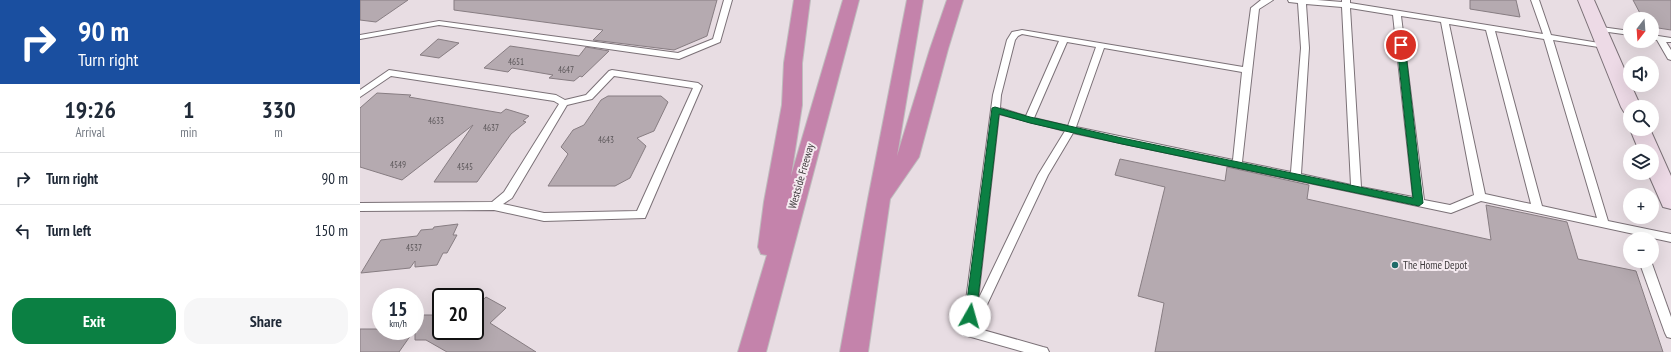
<!DOCTYPE html>
<html lang="en">
<head>
<meta charset="utf-8">
<style>
	:root { --surface:#fff; --page:#f6f6f7; --text:#1f2937; --muted:#747a83; --line:#e0e1e3; --accent:#0b8043 }
	body { margin:0; font-family:"PT Sans Narrow",sans-serif; background:var(--page); color:var(--text); height:100vh; display:flex; flex-direction:column; font-size:15px; white-space:nowrap }
	* { box-sizing:border-box; margin:0 }
	p { font-size:13px; color:var(--muted) }
	.icon { flex:none; width:22px; height:22px; fill:none; stroke:currentColor; stroke-width:2; stroke-linecap:round; stroke-linejoin:round }
	.map { position:relative; flex:1; overflow:hidden }
	.details { display:flex; flex-direction:column; background:var(--surface); width:360px }
	.details>* { flex:none }
	.guide { background:#1a4fa0; color:#fff; overflow:hidden }
	.needle { width:26px; rotate:197deg }
	.controls { position:absolute; left:1263px; top:12px; display:grid; gap:8px }
	.controls a { display:grid; place-items:center; width:36px; height:36px; border-radius:50%; background:var(--surface); box-shadow:0 4px 16px #0002; font-size:20px }
	.speed { position:absolute; left:12px; top:288px; display:flex; gap:8px; font-size:20px; font-weight:700; text-align:center }
	.speed>* { display:grid; place-content:center; width:52px; height:52px; border-radius:50%; background:var(--surface); box-shadow:0 4px 16px #0002; line-height:1 }
	.speed small { font-size:10px; font-weight:400 }
	.speed .limit { border:2px solid #111; border-radius:6px; background:#fff; color:#111 }
	.pin { position:absolute; display:grid; place-items:center; width:34px; height:34px; color:#fff; margin:-17px; border:2px solid #fff; border-radius:50%; box-shadow:0 1px 4px #0007 }
	.me { position:absolute; width:44px; margin:-22px; rotate:7deg; stroke-linejoin:round; filter:drop-shadow(0 0 3px #0008) }
	.turn { display:flex; align-items:center; gap:14px; height:84px; padding:0 12px; font-size:18px }
	.turn .icon { width:52px; height:52px; stroke-width:2.5 }
	.turn b { display:block; font-size:28px; line-height:34px }
	.eta { display:flex; justify-content:space-evenly; align-items:center; height:68px; text-align:center }
	.eta b { font-size:24px; font-weight:600; line-height:28px }
	.button { display:flex; gap:8px; margin-top:auto; padding:8px 12px }
	.button a { flex:1; height:46px; border-radius:16px; background:var(--accent); color:#fff; font-size:16px; font-weight:600; line-height:46px; text-align:center }
	.button a+a { background:var(--page); color:var(--text) }
	ul { padding:0; list-style:none }
	li { display:flex; align-items:center; gap:12px; height:52px; padding:0 12px; border-top:1px solid var(--line) }
	li div { flex:1 }
	li b { display:block; font-size:15px }
	li em { font-style:normal }
	main { display:flex; flex:1; min-height:0 }
	.map>svg:first-child { display:block }
</style>
</head>
<body>
<main>
<section class="details">
<div class="guide">
<div class="turn"><svg class="icon" aria-label="right" viewBox="0 0 24 24"><path d="M7 20v-9h11M14 6l5 5-5 5"/></svg><div><b>90 m</b>Turn right</div></div>
</div>
<div class="eta">
<div><b>19:26</b><p>Arrival</p></div>
<div><b>1</b><p>min</p></div>
<div><b>330</b><p>m</p></div>
</div>
<ul>
<li><svg class="icon" aria-label="right" viewBox="0 0 24 24"><path d="M7 20v-9h11M14 6l5 5-5 5"/></svg><div><b>Turn right</b></div><em>90 m</em></li>
<li><svg class="icon" aria-label="left" viewBox="0 0 24 24"><path d="M17 20v-9H6M10 6l-5 5 5 5"/></svg><div><b>Turn left</b></div><em>150 m</em></li>
</ul>
<div class="button"><a>Exit</a><a>Share</a></div>
</section>
<div class="map">
<svg width="1311" height="352" viewBox="0 0 1311 352">
	<rect width="100%" height="100%" fill="#e8dde3"/>
	<!-- building -->
	<g fill="#b5aab0" stroke="#877d82">
		<path d="M0,0H48L16,22L0,20Z"/>
		<path d="M94,0H357L347,36L314,50L233,40L243,30L94,10Z"/>
		<path d="M1110,0H1156L1160,17L1110,9Z"/>
		<path d="M1273,0H1311V30L1292,27V19H1283Z"/>
		<path d="M78,39L99,43L79,58L60,55Z"/>
		<path d="M150,46L219,56L226,47L249,51L222,77L220,76L214,81L189,78L193,75L152,68L148,72L124,68Z"/>
		<path d="M17,93L51,95L49,97L141,113L146,109L169,116L163,121L166,122L151,134L117,182H74L113,125L42,180L0,167V108Z"/>
		<path d="M248,96H301L308,102L294,131L277,138L286,146L270,178L255,186H188L208,154L201,147L213,130L224,125L241,100Z"/>
		<path d="M760,159L865,181L867,167L949,185L947,199L1131,240L1126,205L1207,222L1218,259L1276,271L1303,352H795L804,303L778,296L805,187L755,175Z"/>
		<path d="M98,224L93,235H97L87,253H83L77,265L55,267V261L50,268L1,273L21,240L57,236L61,230L73,229L74,227Z"/>
		<path d="M126,297L146,308L130,323L176,352H87L66,340H55V333L53,332L39,352H0V329H21V331H55V315H81V331H115V307Z"/>
	</g>
	<g fill="none" stroke-linecap="round" stroke-linejoin="round">
		<defs>
			<g id="lane">
				<path d="M364,0H372L360,42L319,59L79,25L0,39V35L79,21L318,53L353,39Z"/>
				<path d="M901,0H913L899,9L882,162L931,172L941,48L938,3L929,2L928,0H957L982,2V0H990V3L1183,34L1171,0H1179L1191,35L1245,44L1249,46L1245,48L1193,40L1248,221L1311,234V242L1121,201L1091,213L713,133L688,175L616,328L683,347L687,348L689,352H664L604,335L602,331L633,95L647,40L652,32L662,30L883,67L891,8ZM946,4L982,7L991,185L941,174L949,48ZM990,8L1033,15L1053,197L1001,187ZM1041,16L1081,22L1114,195L1090,205L1064,200ZM1089,24L1126,30L1171,204L1125,194ZM1135,31L1184,39L1237,218L1182,206ZM662,34L699,41L666,116L640,108L641,95L655,40L658,36ZM707,42L736,47L708,126L674,118ZM744,48L882,72L873,160L716,127ZM639,114L705,131L678,175L618,300Z"/>
				<path d="M1234,26L1270,31V35L1234,30Z"/>
				<path d="M1292,35L1311,38V42H1306L1311,50V60L1308,59L1297,40L1292,39Z"/>
				<path d="M29,70L196,95L205,100L226,95L249,71L252,70L338,83L342,86L285,218L184,221L134,210L0,211V203L132,202L144,192L199,104L194,101L31,76L0,97V90ZM254,76L333,88L277,211L184,213L143,204L152,198L207,105L232,99Z"/>
				<path d="M1279,261H1291L1311,317V338L1307,337L1305,333Z"/>
			</g>
			<g id="secondary">
				<path d="M1218,0H1234L1270,82V85H1271L1281,107H1270V113L1264,112L1261,107Z"/>
				<path d="M1270,129H1290L1311,176V209L1303,207L1288,173H1292V151H1279Z"/>
			</g>
			<g id="highway">
				<path d="M434,0H450L442,63V105L431,176L483,0H499L406,352H378L407,255L401,254L398,247L404,202L422,105L424,63Z"/>
				<path d="M547,0H563L537,156L570,49L587,0H603L588,49L559,157L530,199L508,352H480L508,199Z"/>
			</g>
		</defs>
		<!-- lane casing -->
		<use href="#lane" stroke="#7b7177" stroke-width="2"/>
		<!-- secondary casing -->
		<use href="#secondary" stroke="#7b7177" stroke-width="2"/>
		<!-- highway casing -->
		<use href="#highway" stroke="#bebcbd" stroke-width="2"/>
		<!-- lane -->
		<use href="#lane" fill="#fff" fill-rule="evenodd"/>
		<!-- secondary -->
		<use href="#secondary" fill="#eddae6" fill-rule="evenodd"/>
		<!-- highway -->
		<use href="#highway" fill="#c483ab" fill-rule="evenodd"/>
	</g>
	<!-- route -->
	<path fill="#0b8043" stroke="#07532c" d="M1041,42L1045,45L1063,203L1059,206L762,144L670,123L639,114L616,316L614,320L610,321L606,320L605,316L632,108L635,107L670,117L762,138L1053,198L1037,45Z"/>
	<!-- markers -->
	<circle fill="#1f6b69" stroke="#f5eaf0" stroke-width="1.5" cx="1035" cy="265" r="4"/>
	<g text-anchor="middle" dominant-baseline="central" stroke-width="4" stroke-linejoin="round" paint-order="stroke">
		<!-- number labels -->
		<g font-size="9" fill="#5c575a">
			<text x="156" y="61">4651</text>
			<text x="206" y="69">4647</text>
			<text x="76" y="120">4633</text>
			<text x="131" y="127">4637</text>
			<text x="246" y="139">4643</text>
			<text x="38" y="164">4549</text>
			<text x="105" y="166">4545</text>
			<text x="54" y="247">4537</text>
		</g>
		<!-- street labels -->
		<g font-size="11" fill="#3f3b3d" stroke="#f5eaf0">
			<text transform="translate(441 176) rotate(-74)">Westside Freeway</text>
		</g>
		<!-- poi labels -->
		<g font-size="11" fill="#3f3b3d" stroke="#f5eaf0" text-anchor="start">
			<text x="1043" y="265">The Home Depot</text>
		</g>
	</g>
</svg>
<div class="controls">
<a><svg class="needle" viewBox="-14 -14 28 28"><path d="M0-13l5 13h-10z" fill="#e53935"/><path d="M0 13l5-13h-10z" fill="#747a83"/></svg></a>
<a><svg class="icon" aria-label="sound" viewBox="0 0 24 24"><path d="M4 9h4l5-4v14l-5-4H4zM17 9q2 3 0 6"/></svg></a>
<a><svg class="icon" aria-label="search" viewBox="0 0 24 24"><circle cx="10" cy="10" r="6"/><path d="M15 15l6 6"/></svg></a>
<a><svg class="icon" aria-label="layers" viewBox="0 0 24 24"><path d="M12 4l9 5-9 5-9-5zM3 14l9 5 9-5"/></svg></a>
<a>+</a>
<a>−</a>
</div>
<div class="speed"><div>15<small>km/h</small></div><div class="limit">20</div></div>
<div class="pin" style="left:1041px;top:45px;background:#d93025"><svg class="icon" aria-label="arrive" viewBox="0 0 24 24"><path d="M6 21V4h12l-3 4 3 4H6"/></svg></div>
<svg class="me" style="left:610px;top:316px" viewBox="-20 -20 40 40"><circle r="19" fill="#fff"/><path d="M0-13L10 11 0 6-10 11z" fill="#0b8043"/></svg>
</div>
</main>
</body>
</html>
